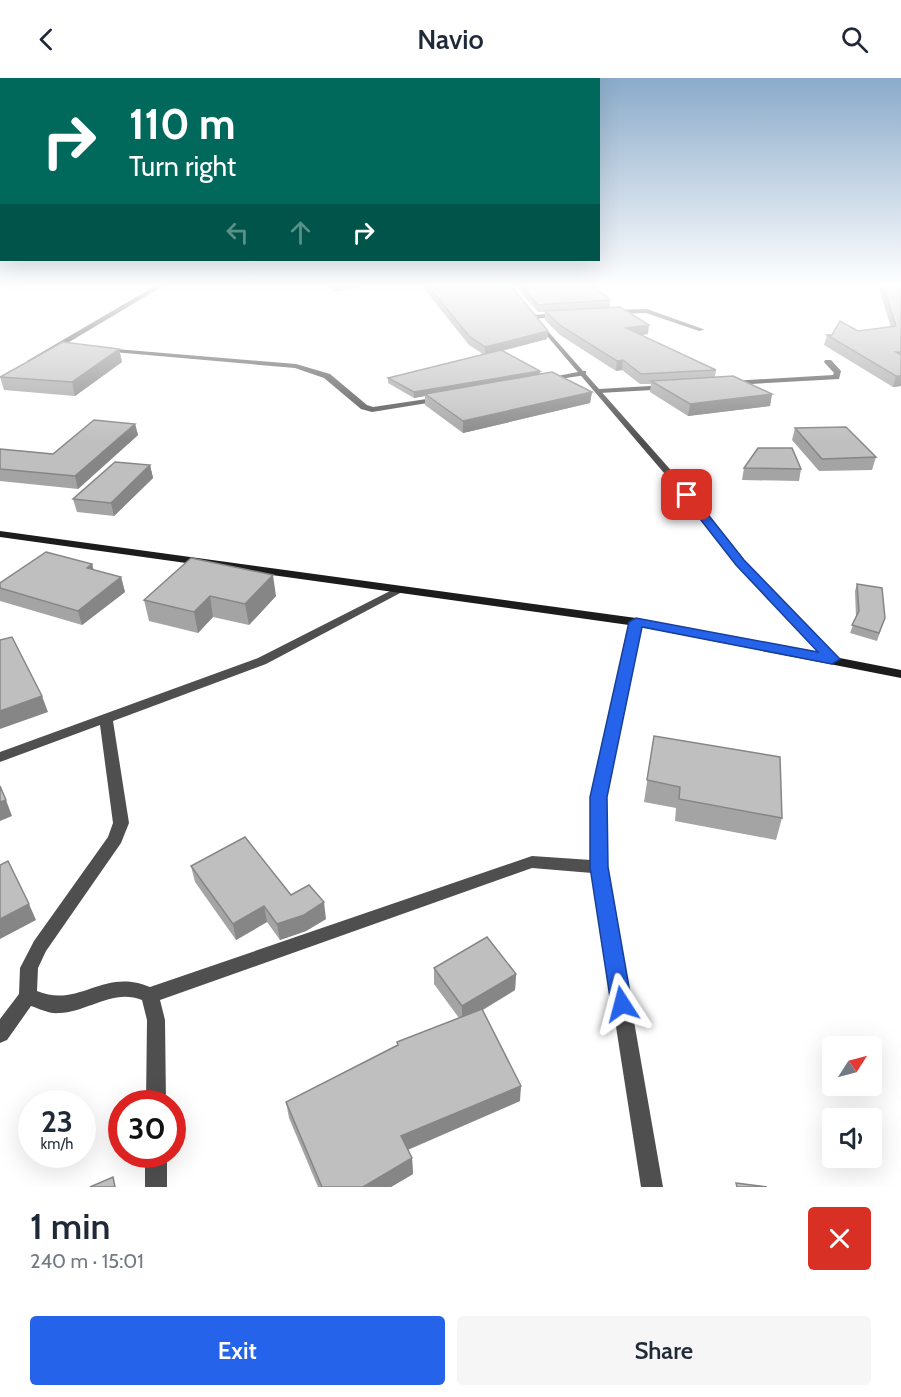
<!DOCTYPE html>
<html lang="en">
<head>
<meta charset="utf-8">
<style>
	:root { --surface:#fff; --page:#f6f6f7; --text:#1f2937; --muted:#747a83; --accent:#2563eb }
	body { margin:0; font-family:Cabin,sans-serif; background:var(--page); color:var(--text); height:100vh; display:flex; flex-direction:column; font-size:22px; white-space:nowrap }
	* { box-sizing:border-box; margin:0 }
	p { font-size:20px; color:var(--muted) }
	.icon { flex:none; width:33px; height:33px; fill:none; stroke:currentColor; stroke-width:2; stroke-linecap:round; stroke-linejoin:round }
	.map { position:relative; height:1109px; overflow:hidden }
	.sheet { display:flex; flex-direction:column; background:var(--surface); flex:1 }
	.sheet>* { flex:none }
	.guide { position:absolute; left:0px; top:0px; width:600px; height:183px; box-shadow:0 6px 24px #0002; background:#00695c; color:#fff; overflow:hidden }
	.needle { width:39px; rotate:54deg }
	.fabs { position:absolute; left:822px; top:958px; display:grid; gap:12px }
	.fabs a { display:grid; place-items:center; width:60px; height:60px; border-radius:6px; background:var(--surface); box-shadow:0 6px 24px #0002; font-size:30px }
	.speed { position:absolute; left:18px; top:1012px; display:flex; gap:12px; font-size:30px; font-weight:700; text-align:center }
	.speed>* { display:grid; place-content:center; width:78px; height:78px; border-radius:50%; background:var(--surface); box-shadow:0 6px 24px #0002; line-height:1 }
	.speed small { font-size:15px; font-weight:400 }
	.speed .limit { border:9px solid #d22; background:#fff; color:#111 }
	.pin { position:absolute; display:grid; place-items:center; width:51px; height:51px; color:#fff; margin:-26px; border-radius:12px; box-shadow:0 3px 9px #0006 }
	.me { position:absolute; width:66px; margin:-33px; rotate:351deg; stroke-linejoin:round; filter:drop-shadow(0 0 4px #0008) }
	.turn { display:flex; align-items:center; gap:21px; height:126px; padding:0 30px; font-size:27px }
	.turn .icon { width:78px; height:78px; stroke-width:2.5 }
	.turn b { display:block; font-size:42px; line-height:51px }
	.lanes { display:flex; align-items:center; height:57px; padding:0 30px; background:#0003; justify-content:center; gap:30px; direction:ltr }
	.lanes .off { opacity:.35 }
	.round { display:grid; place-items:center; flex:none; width:63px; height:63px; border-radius:6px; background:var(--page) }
	.summary { display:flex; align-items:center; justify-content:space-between; height:102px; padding:0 30px }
	h1 { font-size:36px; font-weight:600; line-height:45px }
	.action { display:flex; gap:12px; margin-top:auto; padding:12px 30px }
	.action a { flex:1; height:69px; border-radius:6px; background:var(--accent); color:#fff; font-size:24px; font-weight:600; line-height:69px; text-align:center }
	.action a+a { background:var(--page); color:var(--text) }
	header { display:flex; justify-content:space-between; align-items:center; height:78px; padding:0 30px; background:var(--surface); font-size:27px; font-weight:600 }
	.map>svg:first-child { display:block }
</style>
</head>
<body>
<header><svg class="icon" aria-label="back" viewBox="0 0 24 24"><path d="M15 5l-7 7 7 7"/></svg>Navio<svg class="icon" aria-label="search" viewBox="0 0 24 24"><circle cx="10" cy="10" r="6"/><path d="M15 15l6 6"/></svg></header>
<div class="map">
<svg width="901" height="1109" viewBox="0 0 901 1109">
	<rect width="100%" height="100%" fill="#fff"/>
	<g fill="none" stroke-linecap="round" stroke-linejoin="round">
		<!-- minor -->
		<g fill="#4f4f4f" fill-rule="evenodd">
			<path d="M155,208H163L34,285L27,283Z"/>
			<path d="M647,231L703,251L704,252L699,253L646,235L612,236L609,234L612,232Z"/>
			<path d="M561,235L563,236V238L533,241L530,239L533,237Z"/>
			<path d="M104,270L296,286L330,296L367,327L373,329L440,319L444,321L440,323L372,334L361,331L324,300L295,290L102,273L100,272Z"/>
			<path d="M825,282H831L841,293L839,301L732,307L728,305L732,303L833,297L834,295L824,284Z"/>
			<path d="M583,293H586V297L546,303L542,301Z"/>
			<path d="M667,307L671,309L670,311L599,315L595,313L599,311Z"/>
			<path d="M400,508L404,509L406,511L404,513L266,586L113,643L129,745L121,765L46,873L38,890L37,913C79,931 103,889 150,909L532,778L591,782L592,719L630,544L636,540L640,541L642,544L606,719L607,789L663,1109H641L592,795L532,790L160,922L165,942L166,1026H146L147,942L142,922C113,910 88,934 59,935C49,936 40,931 31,928L7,962L0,965V941L19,916L20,890L34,863L108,759L113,745L100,647L0,684V674L258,580Z"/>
			<rect x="145" y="1077" width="22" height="32"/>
		</g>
		<!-- tertiary -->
		<path fill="#4f4f4f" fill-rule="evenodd" d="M538,242L676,398L744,483L837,578L839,581L837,584H829L736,487L670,402L536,245L535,244Z"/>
		<!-- secondary -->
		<path fill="#1c1c1c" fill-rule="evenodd" d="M0,453L636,540L901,592V600L636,548L0,459Z"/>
	</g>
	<!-- wall -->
	<g fill="#a4a4a4">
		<path d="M324,208H364L335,214Z"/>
		<path d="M422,208H511L548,253L547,261L502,273L540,293V296L592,314L590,325L463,355L425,327V318L414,320L388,305V300L483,276L469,267Z"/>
		<path d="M515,208H593L610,222V229L648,256L641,257L716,292L715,299L772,316L770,328L688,338L650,314L651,306H640L622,292L616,293L560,257L545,242V234H538Z"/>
		<path d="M878,208H901V308L893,309L824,267L827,257L891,249Z"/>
		<path d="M119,271L122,284L75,318L4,312L0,299Z"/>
		<path d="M135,346L138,357L78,411L0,403V371L53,376Z"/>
		<path d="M795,350L876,379L872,392L819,393L792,362Z"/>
		<path d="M150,387L153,400L114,438L77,434L73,421Z"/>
		<path d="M744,390L801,391L799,403L742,402Z"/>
		<path d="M191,480L276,518L249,547L213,539L198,555L149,543L144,522Z"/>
		<path d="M92,486L93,492L121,499L125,514L82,547L0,523V505Z"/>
		<path d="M857,506L885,540L877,563L850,555L856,539L855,513Z"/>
		<path d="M654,658L782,740L776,762L675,743L676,730L644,724Z"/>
		<path d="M191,788L291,817L326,841L306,853L280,862L267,844L236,862L195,804Z"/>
		<path d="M434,890L516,896L515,912L483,932L520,1023L408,1072L412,1080L413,1096L391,1109H318L289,1040L286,1024L397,967V964L459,940L434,906Z"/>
	</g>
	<!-- shaded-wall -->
	<g fill="#868686">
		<path d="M335,208H364L335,214Z"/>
		<path d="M649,247L648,256L625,260L626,250Z"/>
		<path d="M548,253L547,261L485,277V269Z"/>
		<path d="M119,271L122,284L75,318L72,304Z"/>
		<path d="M623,282L622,292L616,293L617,283Z"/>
		<path d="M540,293L539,298L425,316V318L414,320V314Z"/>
		<path d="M896,298H901V308L893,309Z"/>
		<path d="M592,314L590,325L463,355V343Z"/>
		<path d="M772,316L770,328L688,338L690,326Z"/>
		<path d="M135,346L138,357L78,411L75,398Z"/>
		<path d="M150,387L153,400L114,438L111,425Z"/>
		<path d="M92,486L96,500L87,490Z"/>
		<path d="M273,497L276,518L249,547L245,526Z"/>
		<path d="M121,499L125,514L82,547L78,533Z"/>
		<path d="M210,518L213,539L198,555L194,534Z"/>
		<path d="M42,618L48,634L0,651V633Z"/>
		<path d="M6,722L12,738L0,743V724Z"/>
		<path d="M324,824L326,841L306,853L280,862L277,846Z"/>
		<path d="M29,826L36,842L0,861V841Z"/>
		<path d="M264,828L267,844L236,862L233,846Z"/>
		<path d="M516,896L515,912L462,944V928Z"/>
		<path d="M521,1008L520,1023L402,1074L401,1058Z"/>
		<path d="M412,1080L413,1096L391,1109H363Z"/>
	</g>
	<!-- building -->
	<g fill="#bfbfbf" stroke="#868686" stroke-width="1.5">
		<path d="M428,208H511L548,253L485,269L469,258Z"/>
		<path d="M522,208H593L610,222L538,227Z"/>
		<path d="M883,208H901V274H896L901,277V298H896L827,257H832L840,243L858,253L896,248Z"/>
		<path d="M620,229L649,247L626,250L716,292L641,296L623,282L617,283L561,248L545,233Z"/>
		<path d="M63,264L119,271L72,304L0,299Z"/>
		<path d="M501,272L540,293L414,314L388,300Z"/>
		<path d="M552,294L592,314L463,343L425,316Z"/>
		<path d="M733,298L772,316L690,326L651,303Z"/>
		<path d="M94,342L135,346L75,398L0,391V371L53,376Z"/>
		<path d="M846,349L876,379L822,381L795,350Z"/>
		<path d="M758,370H792L801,391L744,390Z"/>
		<path d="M115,384L150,387L111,425L73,421Z"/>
		<path d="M46,474L92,486L87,490L121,499L78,533L0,510V505Z"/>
		<path d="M191,480L273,497L245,526L210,518L194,534L144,522Z"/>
		<path d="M857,506L882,510L885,540L879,555L852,547L859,533Z"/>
		<path d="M12,559L42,618L0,633V562Z"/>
		<path d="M654,658L780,679L782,740L679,721L680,709L647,702Z"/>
		<path d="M0,708L6,722L0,724Z"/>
		<path d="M245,759L291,817L309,807L324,824L304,837L277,846L264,828L233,846L191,788Z"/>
		<path d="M8,783L29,826L0,841V787Z"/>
		<path d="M487,859L516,896L462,928L434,890Z"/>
		<path d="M482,931L521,1008L401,1058L412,1080L363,1109H322L286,1024L398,967L397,964Z"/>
		<path d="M113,1099L115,1109H90Z"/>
		<path d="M736,1105L767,1109H737Z"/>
	</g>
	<!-- sky -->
	<linearGradient id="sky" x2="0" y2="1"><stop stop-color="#8aabca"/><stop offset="0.57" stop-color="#fff"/><stop offset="1" stop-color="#fff" stop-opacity="0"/></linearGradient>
	<rect width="901" height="364" fill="url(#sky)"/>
	<!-- route -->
	<path fill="#2563eb" stroke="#184099" stroke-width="1.5" d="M683,415H691L744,482L840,581L832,586L642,549L607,719L608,789L632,926L629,933L622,936L614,933L611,926L590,789V719L629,544L636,540L818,574L736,487L683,419Z"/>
</svg>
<div class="fabs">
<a><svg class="needle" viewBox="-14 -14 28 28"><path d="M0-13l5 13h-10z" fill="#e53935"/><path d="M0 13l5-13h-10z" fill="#747a83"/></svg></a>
<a><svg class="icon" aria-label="sound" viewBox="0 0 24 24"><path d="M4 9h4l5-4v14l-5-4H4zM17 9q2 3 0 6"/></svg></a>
</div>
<div class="speed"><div>23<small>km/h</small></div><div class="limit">30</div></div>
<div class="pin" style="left:687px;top:417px;background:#d93025"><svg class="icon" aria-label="arrive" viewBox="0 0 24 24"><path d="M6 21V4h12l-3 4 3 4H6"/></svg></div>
<svg class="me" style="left:622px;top:926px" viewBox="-20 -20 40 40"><path d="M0-17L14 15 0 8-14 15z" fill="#2563eb" stroke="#fff" stroke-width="4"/></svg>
<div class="guide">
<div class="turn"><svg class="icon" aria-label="right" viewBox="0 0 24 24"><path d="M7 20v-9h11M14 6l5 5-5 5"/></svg><div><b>110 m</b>Turn right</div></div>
<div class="lanes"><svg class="icon off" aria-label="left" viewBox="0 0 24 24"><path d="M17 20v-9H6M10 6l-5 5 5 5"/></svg><svg class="icon off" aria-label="ahead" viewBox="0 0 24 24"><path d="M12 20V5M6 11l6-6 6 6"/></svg><svg class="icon" aria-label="right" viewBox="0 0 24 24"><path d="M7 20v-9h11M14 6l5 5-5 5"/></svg></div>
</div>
</div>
<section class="sheet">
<div class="summary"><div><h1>1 min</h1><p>240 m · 15:01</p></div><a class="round" style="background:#d93025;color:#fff"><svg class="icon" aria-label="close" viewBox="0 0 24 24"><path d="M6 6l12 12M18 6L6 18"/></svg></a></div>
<div class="action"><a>Exit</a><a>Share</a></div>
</section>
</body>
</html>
